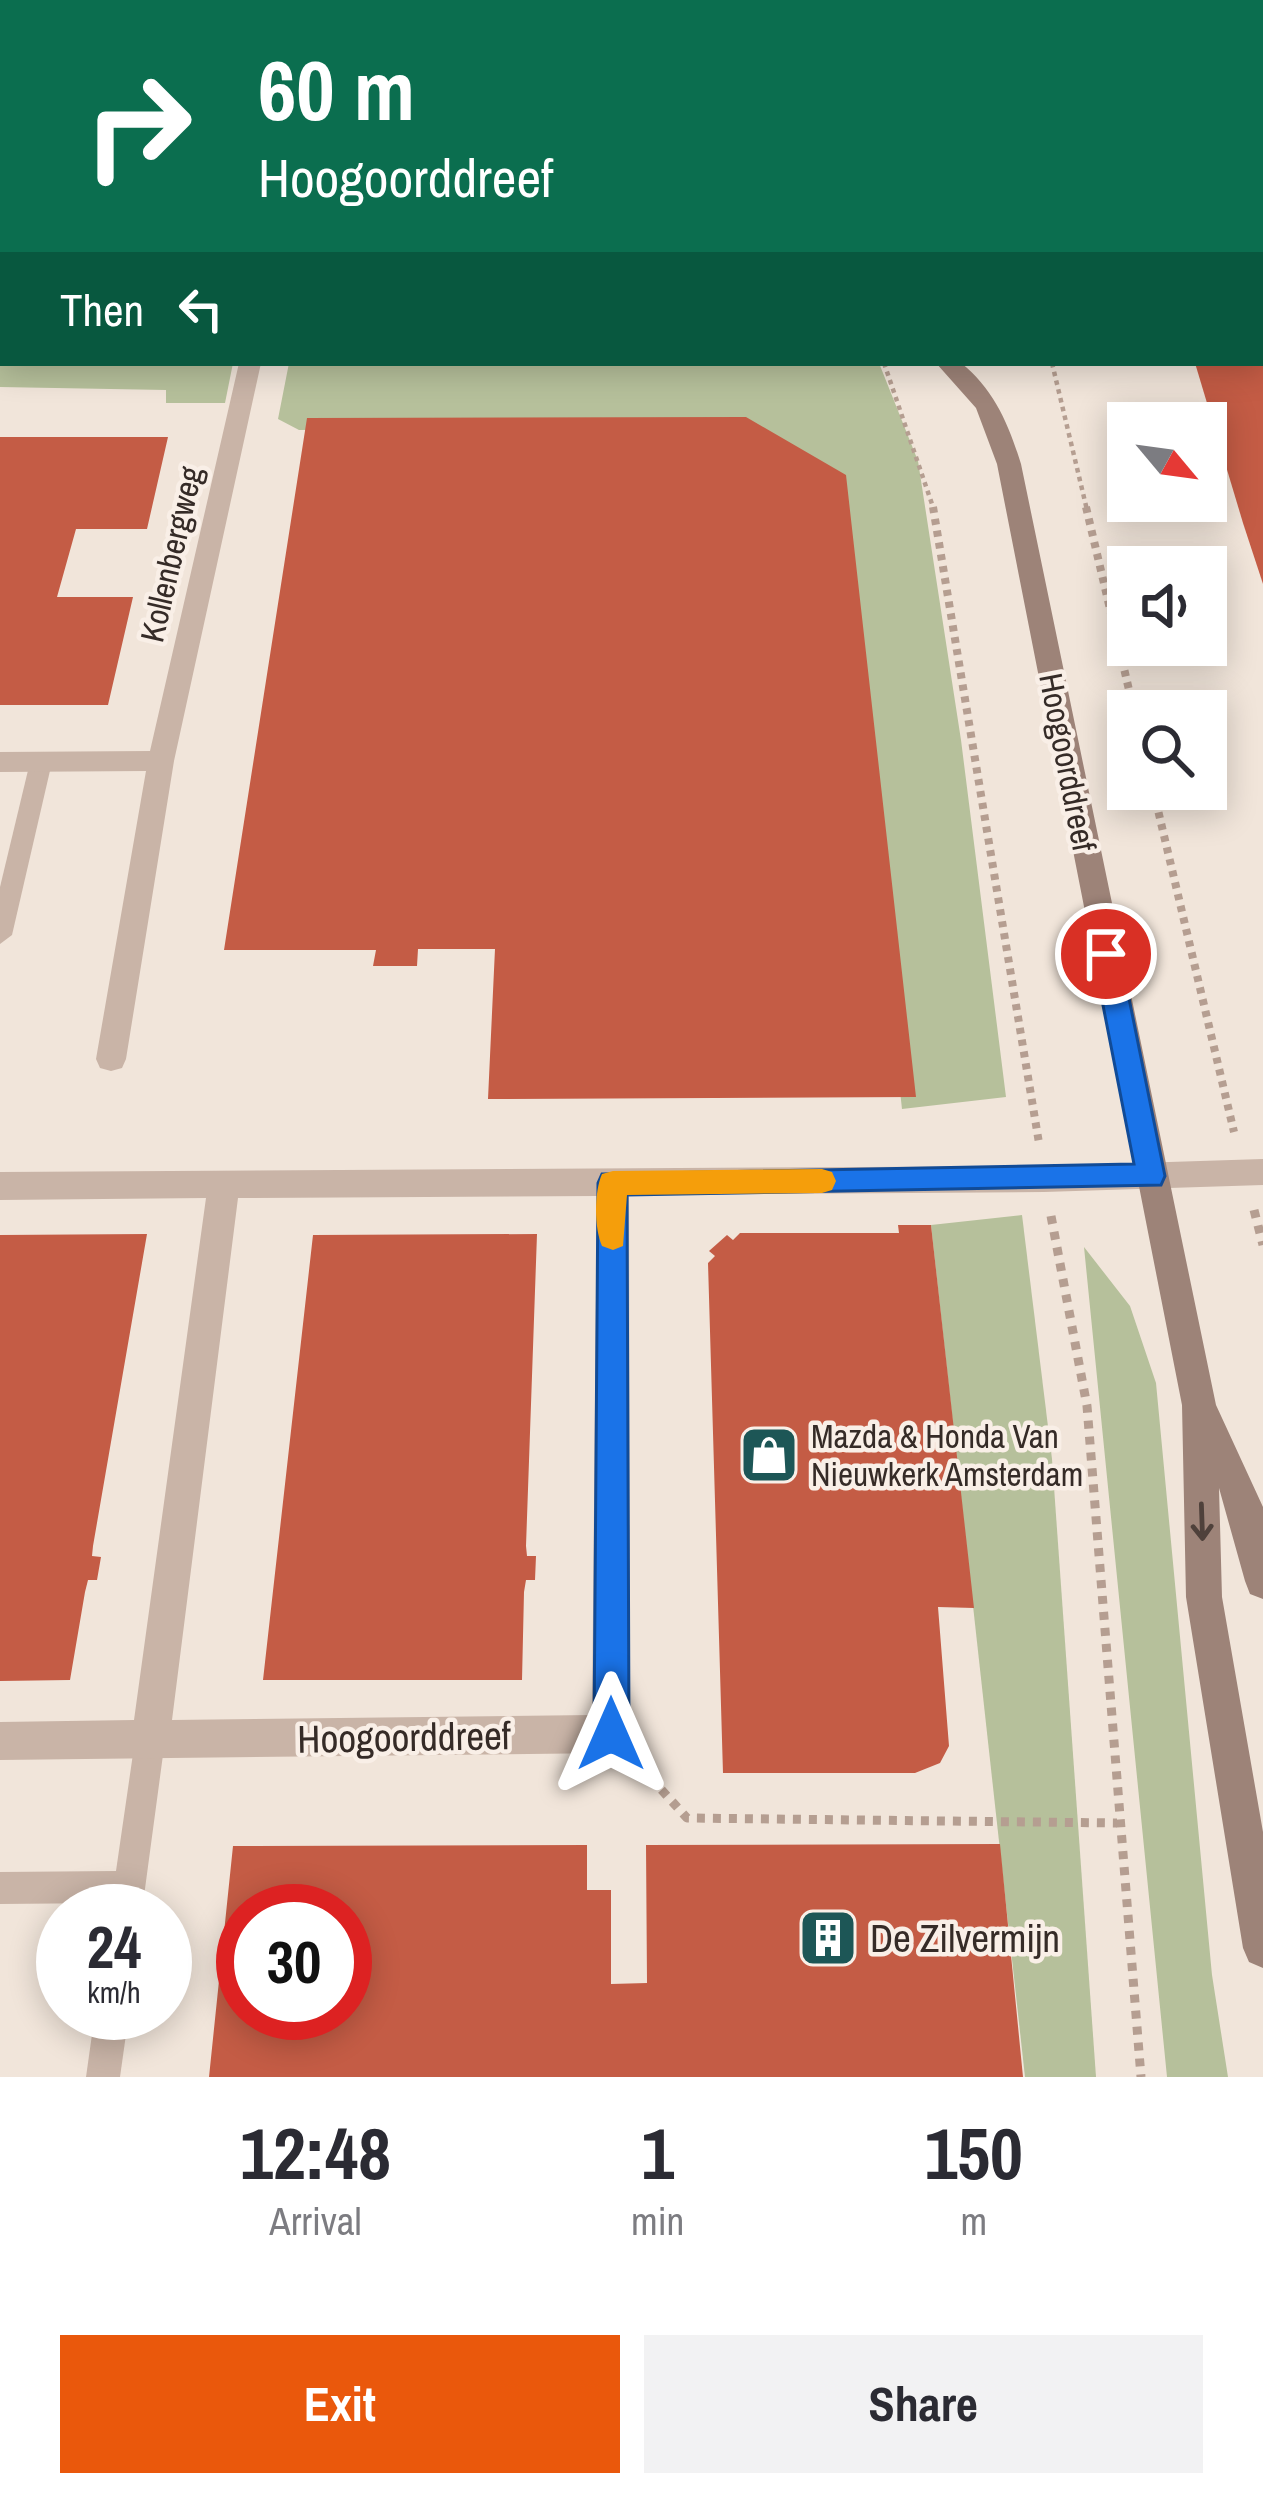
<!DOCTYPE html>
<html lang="en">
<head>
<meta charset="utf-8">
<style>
	:root { --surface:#fff; --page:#f2f2f3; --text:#2b2b33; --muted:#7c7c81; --accent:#ea580c }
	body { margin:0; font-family:"Archivo Narrow",sans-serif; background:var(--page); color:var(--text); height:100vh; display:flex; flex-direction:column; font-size:45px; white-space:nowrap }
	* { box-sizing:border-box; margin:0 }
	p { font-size:39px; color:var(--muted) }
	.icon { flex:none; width:66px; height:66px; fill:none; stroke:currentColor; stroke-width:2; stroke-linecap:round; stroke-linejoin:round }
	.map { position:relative; height:2077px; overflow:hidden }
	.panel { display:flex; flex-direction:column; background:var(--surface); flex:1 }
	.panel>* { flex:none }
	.banner { position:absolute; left:0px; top:0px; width:1263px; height:366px; box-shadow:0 6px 30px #0003; background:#0b6e4f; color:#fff; overflow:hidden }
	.needle { width:78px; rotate:119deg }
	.fabs { position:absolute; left:1107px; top:402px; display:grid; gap:24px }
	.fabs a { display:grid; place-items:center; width:120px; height:120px; border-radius:0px; background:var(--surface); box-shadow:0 6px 30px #0003; font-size:60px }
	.speed { position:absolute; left:36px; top:1884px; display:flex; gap:24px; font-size:60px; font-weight:700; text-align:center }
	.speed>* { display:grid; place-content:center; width:156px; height:156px; border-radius:50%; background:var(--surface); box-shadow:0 6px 30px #0003; line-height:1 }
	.speed small { font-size:30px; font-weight:400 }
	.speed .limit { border:18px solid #d22; background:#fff; color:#111 }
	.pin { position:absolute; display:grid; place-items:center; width:102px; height:102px; color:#fff; margin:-51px; border:6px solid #fff; border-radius:50%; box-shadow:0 3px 12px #0007 }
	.me { position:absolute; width:132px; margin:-66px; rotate:0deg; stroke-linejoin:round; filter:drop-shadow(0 0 9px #0008) }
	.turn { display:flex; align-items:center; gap:42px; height:252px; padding:0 60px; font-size:54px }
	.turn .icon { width:156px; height:156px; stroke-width:2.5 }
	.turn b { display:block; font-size:84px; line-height:102px }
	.then { display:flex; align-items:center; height:114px; padding:0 60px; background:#0003; gap:24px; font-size:45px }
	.eta { display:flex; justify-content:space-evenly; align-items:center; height:204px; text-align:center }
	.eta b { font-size:72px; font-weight:700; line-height:84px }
	.button { display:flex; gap:24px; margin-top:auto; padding:24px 60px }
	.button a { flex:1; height:138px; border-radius:0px; background:var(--accent); color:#fff; font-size:48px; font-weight:700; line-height:138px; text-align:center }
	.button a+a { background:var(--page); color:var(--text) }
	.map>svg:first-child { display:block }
</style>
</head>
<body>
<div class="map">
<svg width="1263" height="2077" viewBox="0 0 1263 2077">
	<rect width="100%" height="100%" fill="#f1e5da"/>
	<!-- green -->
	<g fill="#b6c09b">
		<path d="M0,356L3,363H233L225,403H166V390L0,387Z"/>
		<path d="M289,363H879L918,461L961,740L1006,1097L902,1109L834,485L740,427L299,430L278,419Z"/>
		<path d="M1022,1215L1052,1459L1096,2077H1025L931,1225Z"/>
		<path d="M1084,1247L1130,1306L1156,1383L1212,1975L1228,2077H1167Z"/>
	</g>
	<!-- building -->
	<g fill="#c45c45" fill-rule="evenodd">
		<path d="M1195,363H1263V584L1243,523Z"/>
		<path d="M746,417L846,475L916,1097L488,1099L495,949H418L417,966H373L376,950H224L307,418Z"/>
		<path d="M0,437H168L147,529H76L57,597H133L108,705H0Z"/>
		<path d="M898,1225H931L974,1608L938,1607L949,1746L940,1763L915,1773H723L708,1263L715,1256L709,1251L727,1235L733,1240L740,1233H899Z"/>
		<path d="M147,1234L93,1546L92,1556L101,1557L97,1580H88L85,1592L70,1680L0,1681V1235Z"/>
		<path d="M537,1234L526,1546L527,1556H536L535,1580H526L524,1592L522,1680H263L313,1235Z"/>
		<path d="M1000,1844L1023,2077H209L233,1846L587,1845V1890H611V1984L647,1983L646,1845ZM243,1911H345V2013H243Z"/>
	</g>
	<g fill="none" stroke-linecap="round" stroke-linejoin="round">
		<!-- path-far2 -->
		<g stroke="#b59e91" stroke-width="4.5" stroke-dasharray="4.5 4.5" stroke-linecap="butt">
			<path d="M884,363L934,510"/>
			<path d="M1052,363L1087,510"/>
		</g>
		<!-- path-far1 -->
		<g stroke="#b59e91" stroke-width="8" stroke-dasharray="6 6" stroke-linecap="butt">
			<path d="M933,507L1039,1143"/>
			<path d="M1086,507L1134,711"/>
			<path d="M1153,789L1234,1132"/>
		</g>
		<!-- path -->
		<g stroke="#b59e91" stroke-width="9" stroke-dasharray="8 8" stroke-linecap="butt">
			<path d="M1254,1210L1263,1245"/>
			<path d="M1051,1216L1087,1406L1141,2077"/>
			<path d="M640,1766L687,1818L1117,1823"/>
		</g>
		<!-- lane -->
		<g fill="#c9b4a7" fill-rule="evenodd">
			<path d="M41,754L52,762L12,935L0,944V887L30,762Z"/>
			<path d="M150,1725L161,1729L165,1740L142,1911H110L111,1903L0,1904V1872L116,1871L135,1740L139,1729Z"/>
			<path d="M95,2013H129L120,2077H86Z"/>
		</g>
		<!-- street -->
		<g fill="#c9b4a7" fill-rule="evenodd">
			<path d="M743,0H761L762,3H744Z"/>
			<rect x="0" y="23" width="3" height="12"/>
			<rect x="1260" y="29" width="3" height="12"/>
			<path d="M239,363H261L174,761L126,1059L122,1068L111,1071L100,1068L96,1059L146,771L0,772V752L150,751Z"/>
			<path d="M1263,1159V1185L1044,1192L629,1195L630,1734L624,1747L611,1753L0,1760V1722L134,1720L206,1198L0,1200V1172L1044,1166ZM597,1196L592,1715L172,1720L238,1198Z"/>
		</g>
		<!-- secondary -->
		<g fill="#9d8378" fill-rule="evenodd">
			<rect x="0" y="341" width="3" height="14"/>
			<path d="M936,363H961C994,389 1009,425 1021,464L1216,1405L1263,1507V1599L1250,1594L1245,1581L1219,1488L1222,1597L1263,1832V1968L1249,1962L1243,1948L1186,1597L1182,1405L997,464L976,408Z"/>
		</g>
	</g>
	<!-- one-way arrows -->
	<defs><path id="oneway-shaft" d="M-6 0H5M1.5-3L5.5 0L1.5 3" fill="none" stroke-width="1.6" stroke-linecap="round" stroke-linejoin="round" transform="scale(3)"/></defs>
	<use stroke="#4f413b" href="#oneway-shaft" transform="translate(1202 1522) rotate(88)"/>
	<!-- route -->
	<path fill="#1a73e8" stroke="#114b97" stroke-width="3" d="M1106,943L1120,954L1165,1176L1161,1185L627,1195L629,1734L624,1746L611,1751L599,1746L594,1734L598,1183L602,1174L1134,1164L1093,954Z"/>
	<!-- slow -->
	<path fill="#f59e0b" d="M822,1169L832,1172L836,1181L832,1190L822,1193L627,1195L623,1246L613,1250L602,1246C594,1228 594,1192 602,1174L613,1171Z"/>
	<!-- icons -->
	<defs>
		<symbol id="shop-square" viewBox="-11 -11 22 22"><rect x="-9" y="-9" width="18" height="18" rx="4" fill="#1d5656" stroke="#f9efe7"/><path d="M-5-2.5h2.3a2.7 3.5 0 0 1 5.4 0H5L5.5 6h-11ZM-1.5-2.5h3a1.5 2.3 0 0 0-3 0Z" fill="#fff"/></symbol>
		<symbol id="building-square" viewBox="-11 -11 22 22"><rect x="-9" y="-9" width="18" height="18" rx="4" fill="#1d5656" stroke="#f9efe7"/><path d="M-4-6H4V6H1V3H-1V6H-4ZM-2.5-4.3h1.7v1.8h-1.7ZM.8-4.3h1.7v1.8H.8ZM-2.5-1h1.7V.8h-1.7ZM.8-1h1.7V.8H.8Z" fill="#fff"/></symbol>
	</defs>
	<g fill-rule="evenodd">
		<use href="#shop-square" x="736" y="1422" width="66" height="66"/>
		<use href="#building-square" x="795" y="1905" width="66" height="66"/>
	</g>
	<g text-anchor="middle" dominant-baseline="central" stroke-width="9" stroke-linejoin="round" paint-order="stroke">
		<!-- street labels -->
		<g font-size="33" fill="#352b27" stroke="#f9efe7">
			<text transform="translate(171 554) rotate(-77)">Kollenbergweg</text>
			<text transform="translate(1068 762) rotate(79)">Hoogoorddreef</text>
		</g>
		<!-- poi labels -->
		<g font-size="33" fill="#352b27" stroke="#f9efe7" text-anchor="start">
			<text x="811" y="1436">Mazda &amp; Honda Van<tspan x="811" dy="38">Nieuwkerk Amsterdam</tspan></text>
		</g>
		<!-- near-street labels -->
		<g font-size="39" fill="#352b27" stroke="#f9efe7">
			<text transform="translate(404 1737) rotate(-1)">Hoogoorddreef</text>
		</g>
		<!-- near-poi labels -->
		<g font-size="39" fill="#352b27" stroke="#f9efe7" text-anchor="start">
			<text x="870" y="1938">De Zilvermijn</text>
		</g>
	</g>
</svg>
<div class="fabs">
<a><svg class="needle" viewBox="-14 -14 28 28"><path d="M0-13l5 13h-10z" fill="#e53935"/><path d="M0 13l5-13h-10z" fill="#7c7c81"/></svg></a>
<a><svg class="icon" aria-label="sound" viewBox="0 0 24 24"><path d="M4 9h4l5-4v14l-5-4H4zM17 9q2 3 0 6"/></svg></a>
<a><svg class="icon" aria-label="search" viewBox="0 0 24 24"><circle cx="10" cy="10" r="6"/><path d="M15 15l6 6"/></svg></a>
</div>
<div class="speed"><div>24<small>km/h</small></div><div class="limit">30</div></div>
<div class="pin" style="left:1106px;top:954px;background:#d93025"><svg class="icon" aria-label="arrive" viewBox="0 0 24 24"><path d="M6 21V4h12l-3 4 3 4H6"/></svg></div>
<svg class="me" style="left:611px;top:1734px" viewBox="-20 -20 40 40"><path d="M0-17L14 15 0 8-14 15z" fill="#1a73e8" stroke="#fff" stroke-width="4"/></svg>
<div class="banner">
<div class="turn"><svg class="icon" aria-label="right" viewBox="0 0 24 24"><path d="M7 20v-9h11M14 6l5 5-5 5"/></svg><div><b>60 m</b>Hoogoorddreef</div></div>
<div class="then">Then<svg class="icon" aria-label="left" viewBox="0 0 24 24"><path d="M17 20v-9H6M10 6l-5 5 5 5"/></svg></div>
</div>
</div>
<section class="panel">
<div class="eta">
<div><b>12:48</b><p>Arrival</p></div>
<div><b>1</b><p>min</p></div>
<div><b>150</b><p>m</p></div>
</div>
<div class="button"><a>Exit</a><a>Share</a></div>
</section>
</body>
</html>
